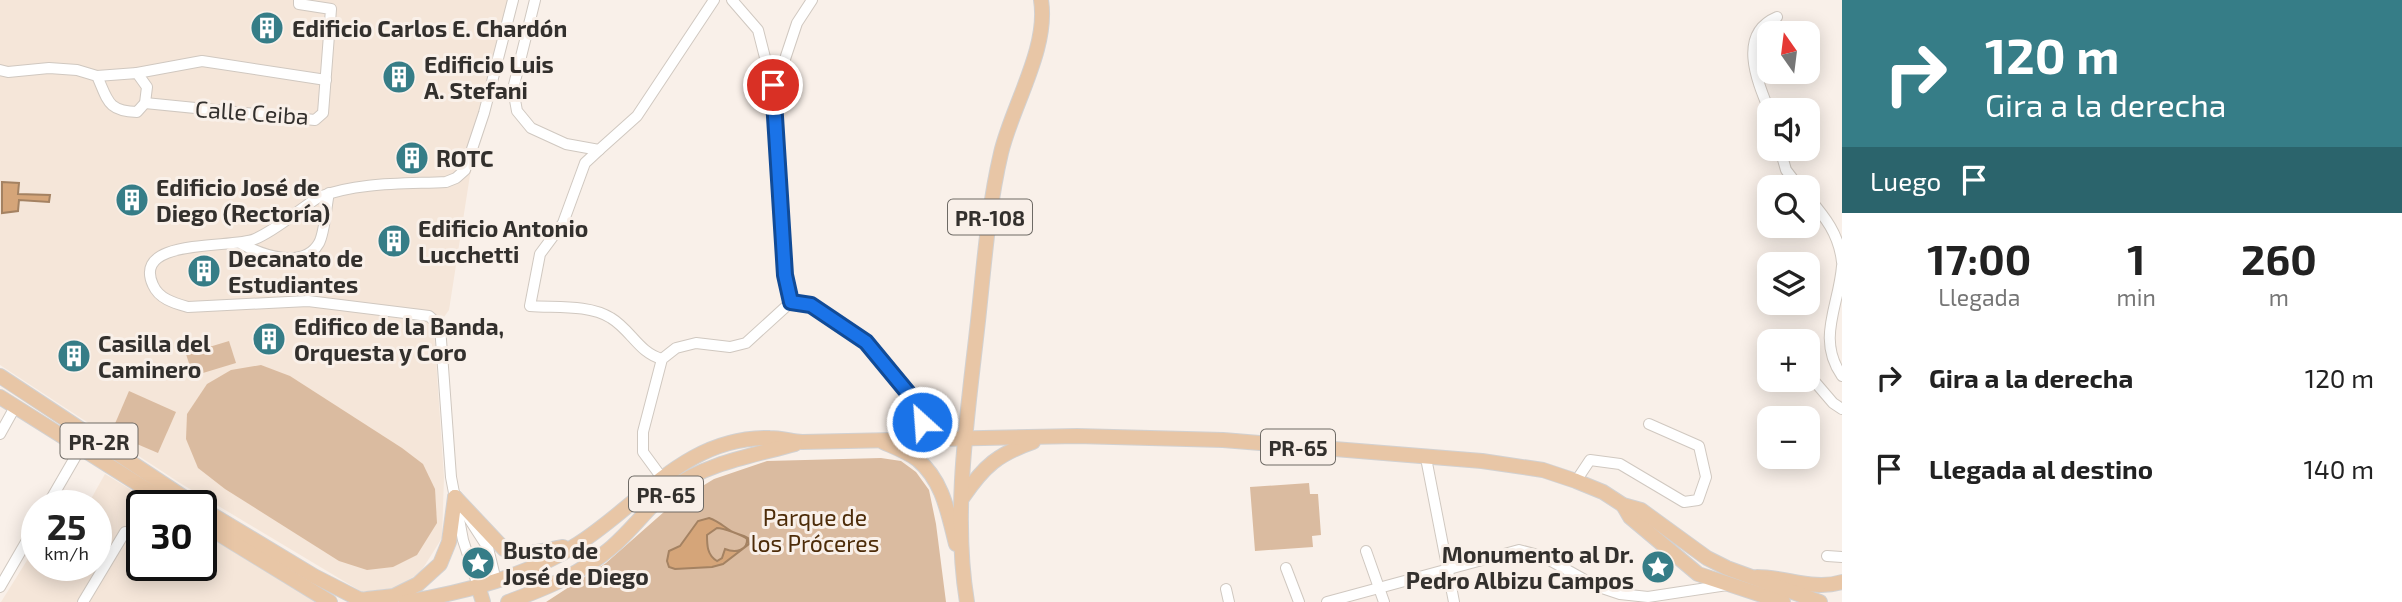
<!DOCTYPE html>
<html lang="es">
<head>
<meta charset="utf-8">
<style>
	:root { --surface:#fff; --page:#f6f6f6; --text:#222; --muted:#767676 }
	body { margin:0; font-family:"Exo 2",sans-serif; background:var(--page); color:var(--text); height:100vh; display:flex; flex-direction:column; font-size:26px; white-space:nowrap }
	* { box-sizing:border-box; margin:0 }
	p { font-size:23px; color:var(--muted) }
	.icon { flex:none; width:38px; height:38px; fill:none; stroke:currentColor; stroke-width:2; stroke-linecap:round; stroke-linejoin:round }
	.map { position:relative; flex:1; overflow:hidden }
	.side { display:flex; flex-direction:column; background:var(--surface); width:560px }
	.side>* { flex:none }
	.top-card { background:#367d87; color:#fff; overflow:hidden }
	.needle { width:46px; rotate:346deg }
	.controls { position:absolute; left:1757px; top:21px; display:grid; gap:14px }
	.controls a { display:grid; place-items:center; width:63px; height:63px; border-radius:14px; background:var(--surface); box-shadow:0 4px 18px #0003; font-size:35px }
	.speed { position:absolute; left:21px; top:490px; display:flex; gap:14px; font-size:35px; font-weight:700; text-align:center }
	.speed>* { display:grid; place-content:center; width:91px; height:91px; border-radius:50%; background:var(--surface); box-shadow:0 4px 18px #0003; line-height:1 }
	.speed small { font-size:18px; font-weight:400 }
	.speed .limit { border:4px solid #111; border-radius:10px; background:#fff; color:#111 }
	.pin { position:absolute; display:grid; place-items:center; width:60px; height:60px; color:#fff; margin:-30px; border:4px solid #fff; border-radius:50%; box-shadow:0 2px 7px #0007 }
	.me { position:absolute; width:77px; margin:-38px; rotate:334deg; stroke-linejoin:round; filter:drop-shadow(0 0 5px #0008) }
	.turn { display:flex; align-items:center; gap:24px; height:147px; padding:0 28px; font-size:32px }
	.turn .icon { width:91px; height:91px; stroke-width:2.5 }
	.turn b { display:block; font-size:49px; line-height:60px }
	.then { display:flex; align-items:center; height:66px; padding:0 28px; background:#0003; gap:14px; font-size:26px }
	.eta { display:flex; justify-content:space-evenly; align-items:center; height:119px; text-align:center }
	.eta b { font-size:42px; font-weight:700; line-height:49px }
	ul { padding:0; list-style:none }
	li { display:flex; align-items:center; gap:21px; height:91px; padding:0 28px }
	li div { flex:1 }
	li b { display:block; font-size:26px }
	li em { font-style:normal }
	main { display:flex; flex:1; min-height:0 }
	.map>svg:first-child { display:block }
</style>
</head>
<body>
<main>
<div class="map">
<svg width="1842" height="602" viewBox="0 0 1842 602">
	<rect width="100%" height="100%" fill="#f9f0e9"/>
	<!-- built -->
	<g fill="#f5e6d9">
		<path d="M0,0H516L470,175L449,310L434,331L444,477L442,538L420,573L394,588L362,592L180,483L0,365Z"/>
		<path d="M105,474L158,506H142V565H201V532L316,602H1L36,546L37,565H96V506H87Z"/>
	</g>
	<!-- green -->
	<g fill="#dabba0">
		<path d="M229,341L236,363L193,376L186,354Z"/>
		<path d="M261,365L290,376L402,448L423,464L435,489L437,523L417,555L393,567L367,570L339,561L225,489L198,468L186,439L187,414L207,384L231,370Z"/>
		<path d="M129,391L176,412L158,453L111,433Z"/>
		<path d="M881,458L901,461L916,472L929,490L936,524L946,602H546L606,563L673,504L714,479L767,461Z"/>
		<path d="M1309,483L1310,494H1318L1321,535L1312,536L1313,547L1255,551L1250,487Z"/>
	</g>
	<!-- water -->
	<g fill="#d5a579" stroke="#a48262" stroke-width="2" fill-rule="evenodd">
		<path d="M2,182L19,183L18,194L50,195L49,202L19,200L18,211L2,213Z"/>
		<path d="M709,518C718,521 723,526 731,531C737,535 742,534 748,538L749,544L723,564L712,567L675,569L669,567L667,561L669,551L680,546L698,521ZM717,528C723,528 743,535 747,539C748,551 735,553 725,549L722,558L717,561C707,555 707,545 707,535Z"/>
	</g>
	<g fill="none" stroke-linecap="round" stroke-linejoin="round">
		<defs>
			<g id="minor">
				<path d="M535,0L513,89L517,111L531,128L566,144L599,150L637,116L714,0"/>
				<path d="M732,0L758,30L773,89"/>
				<path d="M0,70L8,72L49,68L77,70L97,76L137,73L147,87L145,103L137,112C107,111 108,100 97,76"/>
				<path d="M137,73L202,61L326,80"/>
				<path d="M145,103L315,120L323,113L331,9L299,4V0"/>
				<path d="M1769,110C1757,81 1737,34 1777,17"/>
				<path d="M1780,149L1786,170L1799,187"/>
				<path d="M599,150L585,163L563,223L540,254L530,306C555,308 589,304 611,318C631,330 639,353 662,359"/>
				<path d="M1808,197C1825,217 1839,234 1842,262"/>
				<path d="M242,244C262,255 304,270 319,243C325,232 326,206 329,193"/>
				<path d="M1842,266C1839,306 1816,339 1842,376"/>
				<path d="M791,302L811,305L866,342L918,405L926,440"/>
				<path d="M1815,382L1833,403L1842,409"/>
				<path d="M0,434L15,407"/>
				<path d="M1426,458L1454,602"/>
				<path d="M1576,481L1590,460L1620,464L1684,502L1698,500L1706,477L1699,446L1649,424"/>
				<path d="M665,482L643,452V432L662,359L676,348L696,343L730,347L746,343L791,302L785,275L774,92L797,23L812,0"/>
				<path d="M47,506L84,442"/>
				<path d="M468,517L488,548L496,581"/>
				<path d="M1366,551L1384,602"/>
				<path d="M1827,556L1842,557"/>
				<path d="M1286,568L1299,602"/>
				<path d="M478,586L463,540L451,477L440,326L429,316L308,301L188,307C174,303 159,299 153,285C131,237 233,249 255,239C278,229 298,210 319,197C358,182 404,184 446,182L456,178L465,170L484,113L513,0"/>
				<path d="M0,587L37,523"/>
				<path d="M1226,589L1229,602"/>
				<path d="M83,602L125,532"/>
				<path d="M1327,602L1519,550L1542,556L1596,586L1620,594L1648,597L1727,585"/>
			</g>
			<g id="major">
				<path d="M0,376L197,506"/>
				<path d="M0,397L173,506"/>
				<path d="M883,442C894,447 908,452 918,460C943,481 948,513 956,544"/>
				<path d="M455,497L504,549C522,558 544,550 563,547"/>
				<path d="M963,497C984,466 998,454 1033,442"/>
				<path d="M1623,505L1630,517L1698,574L1783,602"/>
				<path d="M201,508L314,576L359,599L376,602"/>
				<path d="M201,523L330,602"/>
				<path d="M1757,577C1786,577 1814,591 1842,582"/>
				<path d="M478,586L483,602"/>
				<path d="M367,599L394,596L418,584L440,564L449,542L455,497"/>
				<path d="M406,602C462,593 530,575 578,544C641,504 686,436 770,438C780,438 791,441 802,442L1077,436L1223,440L1482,461L1543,470L1576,481L1603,492L1623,505L1641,510L1707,558L1727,568L1820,602"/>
				<path d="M508,602C546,588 581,574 612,547C632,530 648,507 669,490C706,463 752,456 795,444"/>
				<path d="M967,602C952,512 968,412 978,321C984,266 988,208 1001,153C1012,106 1049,48 1041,0"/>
			</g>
		</defs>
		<!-- minor casing -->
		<use href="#minor" stroke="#d0c8c0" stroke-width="12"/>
		<!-- major casing -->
		<use href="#major" stroke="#d2d1d1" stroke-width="16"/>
		<!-- minor -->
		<use href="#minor" stroke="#fff" stroke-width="10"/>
		<!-- major -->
		<use href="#major" stroke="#e8c6a6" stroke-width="14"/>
	</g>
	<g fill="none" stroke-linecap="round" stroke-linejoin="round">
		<defs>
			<path id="route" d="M773,85L785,275L791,302L811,305L866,342L918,405L922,422"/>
		</defs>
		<!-- route casing -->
		<use href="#route" stroke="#114b97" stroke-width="18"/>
		<!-- route -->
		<use href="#route" stroke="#1a73e8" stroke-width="12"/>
	</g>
	<!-- icons -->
	<defs>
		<symbol id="building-disc" viewBox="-11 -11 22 22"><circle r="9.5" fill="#367d87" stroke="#f9f0e9"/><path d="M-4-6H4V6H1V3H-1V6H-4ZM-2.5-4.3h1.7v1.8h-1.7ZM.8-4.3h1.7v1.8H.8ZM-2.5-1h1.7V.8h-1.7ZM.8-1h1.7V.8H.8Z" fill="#fff"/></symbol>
		<symbol id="sight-disc" viewBox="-11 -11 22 22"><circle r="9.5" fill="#367d87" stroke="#f9f0e9"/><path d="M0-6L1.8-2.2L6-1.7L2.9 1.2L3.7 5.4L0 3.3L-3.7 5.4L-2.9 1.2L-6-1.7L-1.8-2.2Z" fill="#fff"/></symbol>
	</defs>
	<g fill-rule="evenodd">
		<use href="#building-disc" x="248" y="9" width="38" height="38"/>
		<use href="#building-disc" x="380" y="58" width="38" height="38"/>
		<use href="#building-disc" x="393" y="139" width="38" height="38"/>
		<use href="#building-disc" x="113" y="181" width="38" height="38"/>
		<use href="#building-disc" x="375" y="222" width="38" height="38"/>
		<use href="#building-disc" x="185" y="252" width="38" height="38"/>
		<use href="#building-disc" x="250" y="320" width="38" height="38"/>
		<use href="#building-disc" x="55" y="337" width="38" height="38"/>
		<use href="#sight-disc" x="459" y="544" width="38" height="38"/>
		<use href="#sight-disc" x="1639" y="548" width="38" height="38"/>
	</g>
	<g text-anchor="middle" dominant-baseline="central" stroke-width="6" stroke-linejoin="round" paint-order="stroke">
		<!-- shield labels -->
		<g fill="#f9f0e9" stroke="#6e6a65" stroke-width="2">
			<rect x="948" y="199.5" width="84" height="35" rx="5"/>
			<rect x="60.5" y="423.5" width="77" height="35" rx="5"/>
			<rect x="1261" y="429.5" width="74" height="35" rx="5"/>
			<rect x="629" y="476.5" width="74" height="35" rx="5"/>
		</g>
		<g font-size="21" font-weight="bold" fill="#33302d">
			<text x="990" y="217">PR-108</text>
			<text x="99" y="441">PR-2R</text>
			<text x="1298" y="447">PR-65</text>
			<text x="666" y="494">PR-65</text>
		</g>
		<!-- poi labels -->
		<g font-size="23" font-weight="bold" fill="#33302d" stroke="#f9f0e9" text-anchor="start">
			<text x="292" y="28">Edificio Carlos E. Chardón</text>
			<text x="424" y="64">Edificio Luis<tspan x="424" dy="26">A. Stefani</tspan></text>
			<text x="436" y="158">ROTC</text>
			<text x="156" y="187">Edificio José de<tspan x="156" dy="26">Diego (Rectoría)</tspan></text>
			<text x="418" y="228">Edificio Antonio<tspan x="418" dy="26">Lucchetti</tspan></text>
			<text x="228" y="258">Decanato de<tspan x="228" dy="26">Estudiantes</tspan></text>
			<text x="294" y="326">Edifico de la Banda,<tspan x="294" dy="26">Orquesta y Coro</tspan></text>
			<text x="98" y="343">Casilla del<tspan x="98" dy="26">Caminero</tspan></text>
			<text x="503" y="550">Busto de<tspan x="503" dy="26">José de Diego</tspan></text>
			<text x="1634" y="554" text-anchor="end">Monumento al Dr.<tspan x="1634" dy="26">Pedro Albizu Campos</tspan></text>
		</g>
		<!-- street labels -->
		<g font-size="23" fill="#33302d" stroke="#f9f0e9">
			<text transform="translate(252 112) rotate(4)">Calle Ceiba</text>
		</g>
		<!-- park labels -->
		<g font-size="23" fill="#4d2c09" stroke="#f9f0e9">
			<text x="815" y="517">Parque de<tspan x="815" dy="26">los Próceres</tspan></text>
		</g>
	</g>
</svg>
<div class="controls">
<a><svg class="needle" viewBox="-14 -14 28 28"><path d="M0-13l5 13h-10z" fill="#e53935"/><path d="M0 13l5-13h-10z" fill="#767676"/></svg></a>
<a><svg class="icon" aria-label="sound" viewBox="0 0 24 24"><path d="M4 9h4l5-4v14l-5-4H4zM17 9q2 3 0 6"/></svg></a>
<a><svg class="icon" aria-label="search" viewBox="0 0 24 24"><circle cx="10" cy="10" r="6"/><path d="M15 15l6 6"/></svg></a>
<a><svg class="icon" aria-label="layers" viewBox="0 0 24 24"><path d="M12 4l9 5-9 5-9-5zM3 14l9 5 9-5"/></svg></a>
<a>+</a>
<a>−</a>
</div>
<div class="speed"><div>25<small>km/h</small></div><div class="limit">30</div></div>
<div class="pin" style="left:773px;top:85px;background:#d93025"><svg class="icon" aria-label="arrive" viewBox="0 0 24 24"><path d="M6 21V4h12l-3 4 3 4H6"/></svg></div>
<svg class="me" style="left:922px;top:422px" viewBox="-20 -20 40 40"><circle r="17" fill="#1a73e8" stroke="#fff" stroke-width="3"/><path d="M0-11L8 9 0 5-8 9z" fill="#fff"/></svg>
</div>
<section class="side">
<div class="top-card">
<div class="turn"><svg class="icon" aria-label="right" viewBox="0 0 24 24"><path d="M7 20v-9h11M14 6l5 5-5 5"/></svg><div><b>120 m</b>Gira a la derecha</div></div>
<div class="then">Luego<svg class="icon" aria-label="arrive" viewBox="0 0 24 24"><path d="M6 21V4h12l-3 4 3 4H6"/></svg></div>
</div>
<div class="eta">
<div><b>17:00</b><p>Llegada</p></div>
<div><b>1</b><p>min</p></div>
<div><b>260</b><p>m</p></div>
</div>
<ul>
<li><svg class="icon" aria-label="right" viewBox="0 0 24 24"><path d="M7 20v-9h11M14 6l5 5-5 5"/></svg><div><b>Gira a la derecha</b></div><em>120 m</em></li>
<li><svg class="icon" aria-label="arrive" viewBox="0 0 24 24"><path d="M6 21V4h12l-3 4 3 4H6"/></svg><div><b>Llegada al destino</b></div><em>140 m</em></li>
</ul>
</section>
</main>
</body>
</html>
